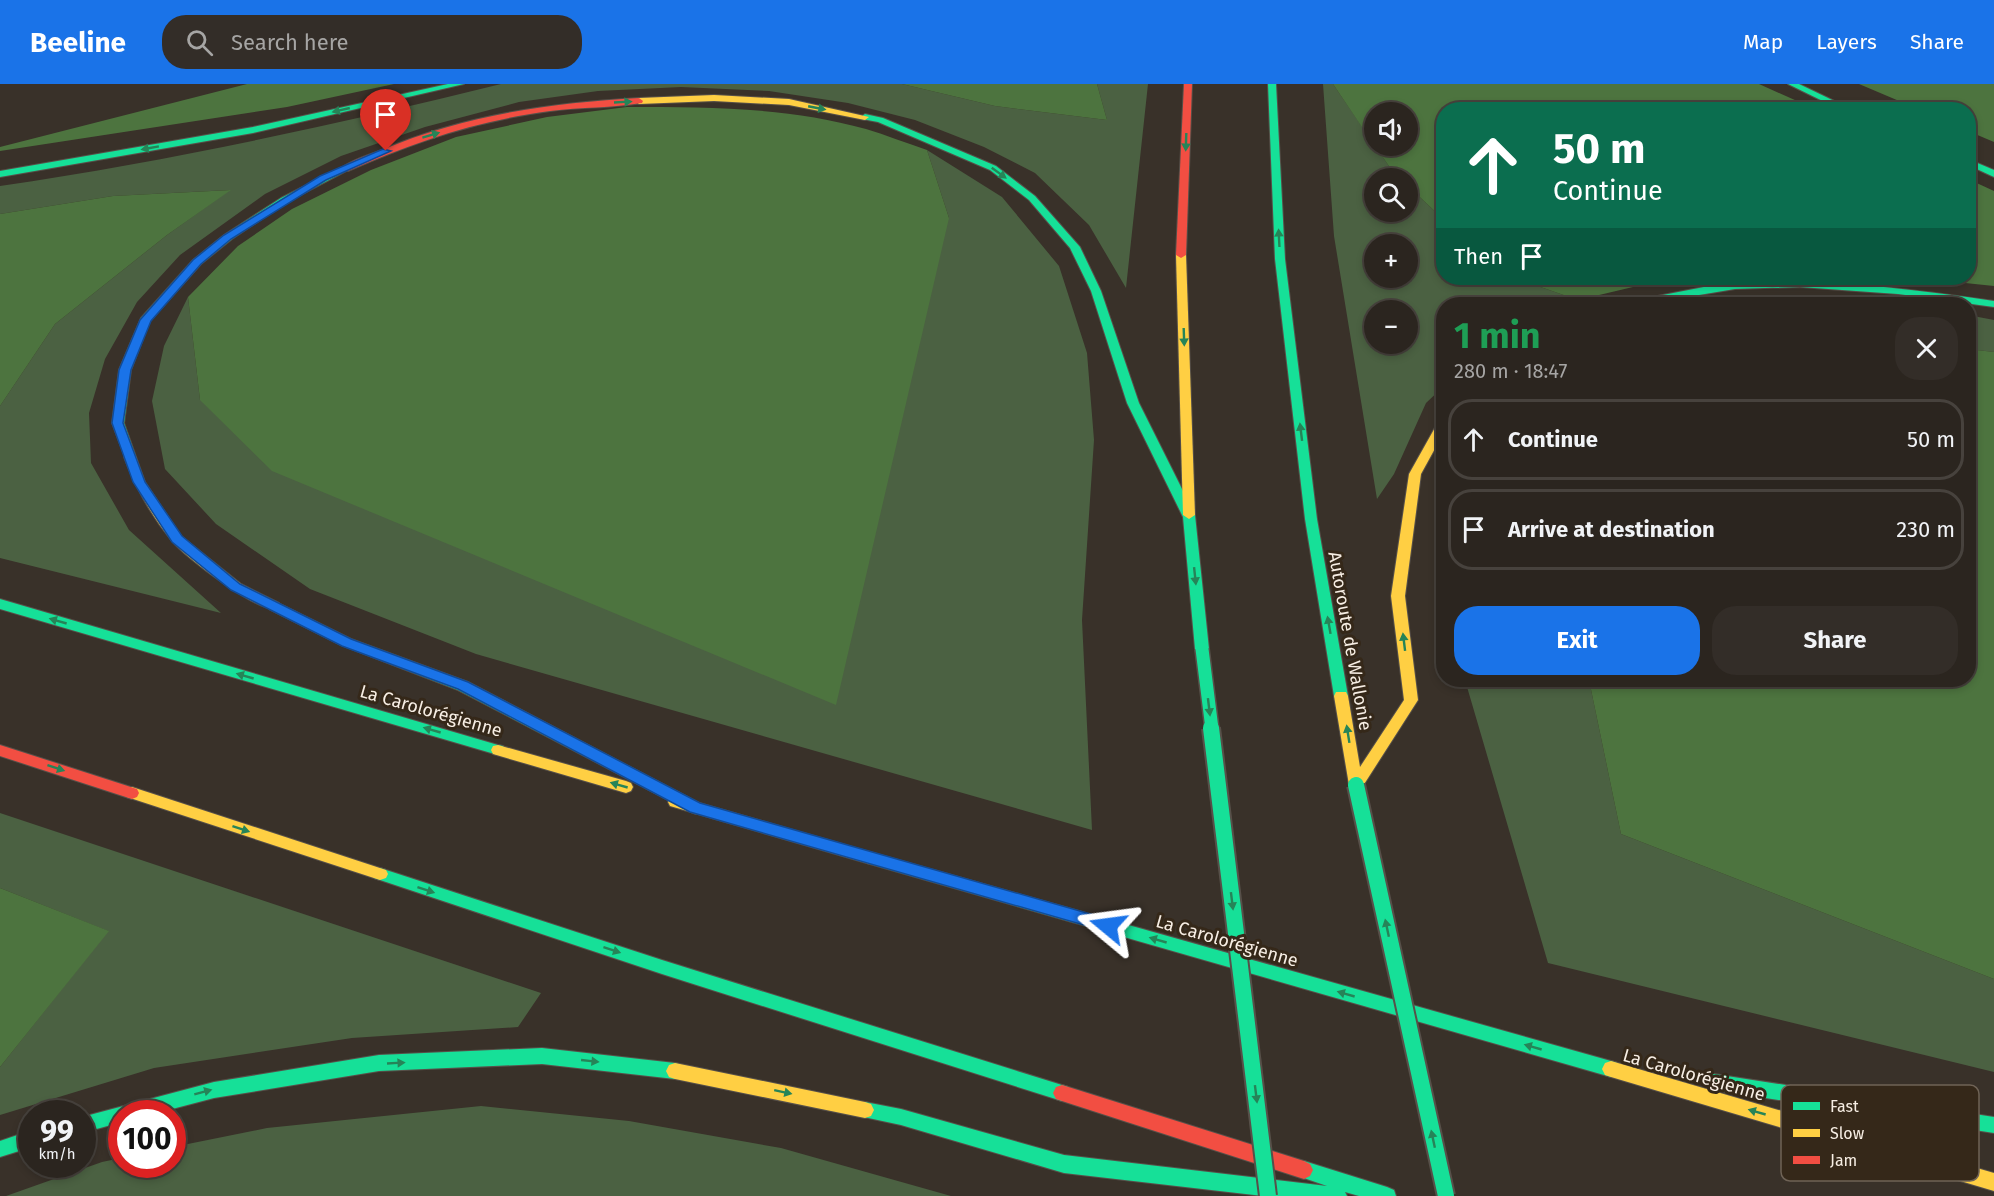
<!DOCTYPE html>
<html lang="en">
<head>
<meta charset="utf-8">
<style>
	:root { --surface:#2b251f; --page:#332d28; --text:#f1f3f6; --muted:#a6a5a4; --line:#47423d; --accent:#1a73e8 }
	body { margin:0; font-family:"Fira Sans",sans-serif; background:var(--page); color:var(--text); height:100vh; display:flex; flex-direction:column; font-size:22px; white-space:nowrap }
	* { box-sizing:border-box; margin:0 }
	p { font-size:20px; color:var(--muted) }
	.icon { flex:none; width:33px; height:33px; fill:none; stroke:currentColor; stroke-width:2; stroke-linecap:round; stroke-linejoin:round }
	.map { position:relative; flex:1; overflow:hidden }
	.drawer { position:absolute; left:1436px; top:213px; width:540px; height:390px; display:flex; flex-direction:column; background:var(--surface); border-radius:24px; box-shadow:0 3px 9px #0003,0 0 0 2px var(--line) }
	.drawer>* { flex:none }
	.guide { position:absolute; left:1436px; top:18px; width:540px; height:183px; border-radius:24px; box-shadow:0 3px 9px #0003,0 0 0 2px var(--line); background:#0b6e4f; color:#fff; overflow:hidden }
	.tools { position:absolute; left:1364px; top:18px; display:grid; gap:12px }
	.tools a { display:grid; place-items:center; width:54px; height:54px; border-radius:50%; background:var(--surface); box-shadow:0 3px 9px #0003,0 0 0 2px var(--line); font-size:30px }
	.speed { position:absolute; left:18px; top:1016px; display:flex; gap:12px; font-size:30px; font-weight:700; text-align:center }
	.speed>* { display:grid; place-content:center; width:78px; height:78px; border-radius:50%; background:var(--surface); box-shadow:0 3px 9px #0003,0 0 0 2px var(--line); line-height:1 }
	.speed small { font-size:15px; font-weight:400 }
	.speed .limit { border:9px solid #d22; background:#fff; color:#111 }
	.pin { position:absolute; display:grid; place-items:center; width:51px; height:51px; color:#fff; margin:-62px -26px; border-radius:50% 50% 50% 0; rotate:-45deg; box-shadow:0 0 6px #0007 }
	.pin .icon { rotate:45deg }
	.me { position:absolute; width:66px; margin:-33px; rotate:286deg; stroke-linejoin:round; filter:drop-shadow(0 0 4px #0008) }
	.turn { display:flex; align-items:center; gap:21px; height:126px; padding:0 18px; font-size:27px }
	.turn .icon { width:78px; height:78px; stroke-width:2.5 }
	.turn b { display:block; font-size:42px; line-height:51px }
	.then { display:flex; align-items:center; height:57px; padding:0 18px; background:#0003; gap:12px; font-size:22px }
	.round { display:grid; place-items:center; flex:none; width:63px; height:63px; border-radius:24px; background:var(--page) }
	.summary { display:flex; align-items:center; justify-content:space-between; height:102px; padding:0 18px }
	h1 { font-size:36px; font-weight:700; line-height:45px; color:#1e9e55 }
	.button { display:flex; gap:12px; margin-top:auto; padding:12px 18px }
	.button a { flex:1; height:69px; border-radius:24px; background:var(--accent); color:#fff; font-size:24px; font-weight:700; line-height:69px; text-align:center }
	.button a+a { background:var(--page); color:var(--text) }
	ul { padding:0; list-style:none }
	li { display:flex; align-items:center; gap:18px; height:81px; margin:0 12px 9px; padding:0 6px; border:3px solid var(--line); border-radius:24px }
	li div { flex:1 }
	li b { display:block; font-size:22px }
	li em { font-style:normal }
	header { display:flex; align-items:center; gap:36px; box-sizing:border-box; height:84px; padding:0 30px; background:var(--accent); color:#fff }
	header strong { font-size:28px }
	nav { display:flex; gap:33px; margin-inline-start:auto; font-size:21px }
	.search { width:420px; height:54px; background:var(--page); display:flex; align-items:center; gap:15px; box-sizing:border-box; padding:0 21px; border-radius:24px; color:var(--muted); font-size:22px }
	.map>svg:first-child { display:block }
</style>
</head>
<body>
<header>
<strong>Beeline</strong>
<div class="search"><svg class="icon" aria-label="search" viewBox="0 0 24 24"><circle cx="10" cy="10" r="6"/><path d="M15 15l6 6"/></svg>Search here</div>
<nav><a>Map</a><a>Layers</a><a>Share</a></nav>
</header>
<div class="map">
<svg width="1994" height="1112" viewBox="0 0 1994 1112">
	<rect width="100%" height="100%" fill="#393129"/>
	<!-- green -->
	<g fill="#4b6142" fill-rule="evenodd">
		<path d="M501,0H902L995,22L1107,36L1097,0H1148L1126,204L1089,141L1035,89L984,63L915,36L848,19L769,7L681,3L598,7L519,18L425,43L341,72L265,110L180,171L137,218L105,275L89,329L91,379L129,446L221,529L0,474V322L55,240L167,151L230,106L113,112L0,130V102C169,77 336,41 501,0Z"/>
		<path d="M1323,0H1333L1391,85L1401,94H1374V128H1407V101L1443,135V194H1515L1578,216L1569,220H1443V303L1426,319L1394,390L1377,415L1334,152ZM1374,160H1407V194H1374ZM1374,226H1407V260H1374Z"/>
		<path d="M927,66L1002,113L1059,182L1087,269L1094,356L1082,536L1092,746L476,570L310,505L216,440L165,385L152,317L164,262L188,213L200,316L949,134Z"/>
		<path d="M1830,217L1882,220H1730L1736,219Z"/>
		<path d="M1968,231L1994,236V268L1968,265Z"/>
		<path d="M1465,596H1589L1621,750L1994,895V988L1548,879Z"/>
		<path d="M0,729L541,909L518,943L352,954L154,984L0,1031V983L108,847L0,804Z"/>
		<path d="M481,1022L629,1037L781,1064L951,1112H6L102,1078L121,1074L122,1080H172L173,1063L267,1044Z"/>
	</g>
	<!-- forest -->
	<g fill="#4d743f">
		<path d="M247,0H394L287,23L0,67V63Z"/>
		<path d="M902,0H1097L1107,36L995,22Z"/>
		<path d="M1333,0H1759L1815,25L1443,26V135L1407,101V94H1401L1391,85L1375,62H1407V28H1374V61Z"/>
		<path d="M1859,0H1994V58L1968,47V26L1918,25Z"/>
		<path d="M627,23C707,23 788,23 866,45C886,51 906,59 927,66L949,134L836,621L272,387L200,316L188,213L238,162L292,125L371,86L456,53L547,33Z"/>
		<path d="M1968,95L1994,107V202L1917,194H1968Z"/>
		<path d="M231,106L167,151L55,240L0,322V130L113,112Z"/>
		<path d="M1515,194H1671L1578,216Z"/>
		<path d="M1968,265L1994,268V895L1621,750L1589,596H1968Z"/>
		<path d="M0,804L109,847L0,983Z"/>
	</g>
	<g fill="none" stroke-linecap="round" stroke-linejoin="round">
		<defs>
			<g id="fast">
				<path d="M448,0H464L253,49L0,93V87L253,43Z"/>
				<path d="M1268,0H1276L1285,175L1317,435L1348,612L1346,616H1336L1334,612L1305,435L1275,175Z"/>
				<path d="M1788,0H1799L1853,26H1841Z"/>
				<path d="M865,30L883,34L996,82L1035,112L1080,163L1101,207L1139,319L1195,431L1209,565L1207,568L1202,570L1195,565L1183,433L1127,319L1091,207L1070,164L1029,116L990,86L878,38L862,35L861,33Z"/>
				<path d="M1968,75L1994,86V93L1968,81Z"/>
				<path d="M342,83L350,85L287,118L232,155L201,180L150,237L131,286L124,339L136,373L134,376H126L112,339L119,286L141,234L193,176L224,151L281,114Z"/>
				<path d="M1768,197C1844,197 1919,206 1994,217V223L1898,210L1800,203L1735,205L1645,220H1627L1632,217L1709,202Z"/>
				<path d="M0,515L498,661L503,662L505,666L503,670L498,671L0,525Z"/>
				<path d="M274,517L351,555L468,598L701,720L703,724L701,728L696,730L691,728L458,606L341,561L269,525L267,522Z"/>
				<path d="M870,768L1611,977L1617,979L1620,985L1617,991L1611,993L870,780L865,778L862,774L865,770Z"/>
				<path d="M380,784L662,876L1062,1001L1068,1003L1071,1009L1068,1015L1062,1017L662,890L374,794L372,790L374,786Z"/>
				<path d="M542,964L675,979L681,981L684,987L681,993L675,995L542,980L379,987L214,1014L157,1029H122V1038L82,1049V1033L214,998L379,971Z"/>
				<path d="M1714,990L1994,1033V1049L1714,1006L1708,1004L1705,998L1708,992Z"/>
				<path d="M865,1018L901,1025L1064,1071L1327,1102L1298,1092L1295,1086L1298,1080L1304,1077L1387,1103L1394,1106L1396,1112H1359L1345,1108L1347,1112H1263L1064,1089L901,1041L859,1032L856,1026L859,1020Z"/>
				<path d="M32,1046V1063L0,1073V1057Z"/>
			</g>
			<g id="slow">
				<path d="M714,11L789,15L869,33L865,36L789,21L714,17L639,20L635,17L639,14Z"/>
				<path d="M1181,168L1186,171L1195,431L1189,435L1183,431L1176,171Z"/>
				<path d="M1443,336V350L1421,390L1405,512L1418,616L1361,705H1351L1349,701L1334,612L1336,608H1346L1348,612L1360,683L1404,616L1391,512L1409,390L1437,340Z"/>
				<path d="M130,369L136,373L145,398L181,452L241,500L279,519L281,522L279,525C260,531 185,473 172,457C152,433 135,402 124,373Z"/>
				<path d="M498,661L626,697L631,699L633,703L631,707L626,709L493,670L491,666L493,662Z"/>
				<path d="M132,703L386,786L388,790L386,794L380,796L127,713L125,709L127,705Z"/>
				<path d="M675,712L870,768L875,770L878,774L875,778L870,780L670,722L668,718L670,714Z"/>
				<path d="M1611,977L1994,1089V1107L1611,993L1605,991L1602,985L1605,979Z"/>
				<path d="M675,979L865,1018L871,1020L874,1026L871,1032L865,1034L675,995L669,993L666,987L669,981Z"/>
			</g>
			<g id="jam">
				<path d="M1184,0H1192L1186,171L1181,174L1176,171Z"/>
				<path d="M639,14L643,17L642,19C612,24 581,23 550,27C476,37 417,57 348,87L340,85C351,76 369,71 382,66C464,31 551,19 639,14Z"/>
				<path d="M0,661L137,705L139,709L137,713L132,715L0,672Z"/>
				<path d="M1062,1001L1304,1077L1310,1080L1313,1086L1310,1092L1304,1095L1062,1017L1056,1015L1053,1009L1056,1003Z"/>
			</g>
		</defs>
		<!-- fast casing -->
		<use href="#fast" stroke="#575049" stroke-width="2"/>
		<!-- slow casing -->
		<use href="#slow" stroke="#575049" stroke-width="2"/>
		<!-- jam casing -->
		<use href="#jam" stroke="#575049" stroke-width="2"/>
		<!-- fast -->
		<use href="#fast" fill="#16e098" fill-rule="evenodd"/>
		<!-- slow -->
		<use href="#slow" fill="#ffcf43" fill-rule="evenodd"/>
		<!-- jam -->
		<use href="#jam" fill="#f24e42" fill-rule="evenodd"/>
		<defs>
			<path id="fast-bridge-far1" d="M1202,565L1212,645"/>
			<g id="fast-bridge">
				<path d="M1211,644L1268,1112"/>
				<path d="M1356,701L1446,1112"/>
			</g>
		</defs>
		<!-- fast-bridge-far1 casing -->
		<use href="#fast-bridge-far1" stroke="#575049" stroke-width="16" stroke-linecap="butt"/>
		<!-- fast-bridge casing -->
		<use href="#fast-bridge" stroke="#575049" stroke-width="20" stroke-linecap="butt"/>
		<!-- fast-bridge-far1 -->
		<use href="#fast-bridge-far1" stroke="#16e098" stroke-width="13"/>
		<!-- fast-bridge -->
		<use href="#fast-bridge" stroke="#16e098" stroke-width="16"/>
	</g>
	<!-- one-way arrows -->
	<defs><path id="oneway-solid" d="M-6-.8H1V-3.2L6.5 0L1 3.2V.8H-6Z" transform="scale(1.5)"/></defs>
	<g fill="#268458">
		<use href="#oneway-solid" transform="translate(623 18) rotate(-3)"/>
		<use href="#oneway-solid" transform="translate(817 24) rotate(11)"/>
		<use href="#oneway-solid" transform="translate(341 26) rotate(167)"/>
		<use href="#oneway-solid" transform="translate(431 51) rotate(-17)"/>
		<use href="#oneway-solid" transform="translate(1186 58) rotate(92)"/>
		<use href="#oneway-solid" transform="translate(150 64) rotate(170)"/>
		<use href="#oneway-solid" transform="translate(999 89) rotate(36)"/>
		<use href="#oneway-solid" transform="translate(1279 154) rotate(-93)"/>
		<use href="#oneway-solid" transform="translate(1184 253) rotate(88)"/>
		<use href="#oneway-solid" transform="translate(1301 348) rotate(-97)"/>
		<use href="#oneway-solid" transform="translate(1195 492) rotate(84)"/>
		<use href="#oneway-solid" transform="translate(58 537) rotate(-164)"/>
		<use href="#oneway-solid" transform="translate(1329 541) rotate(-100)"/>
		<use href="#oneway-solid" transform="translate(1404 558) rotate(-97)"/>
		<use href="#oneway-solid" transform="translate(245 592) rotate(-164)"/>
		<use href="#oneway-solid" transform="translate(1209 623) rotate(83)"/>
		<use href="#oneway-solid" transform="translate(432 646) rotate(-164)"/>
		<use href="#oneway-solid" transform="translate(1348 650) rotate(-99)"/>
		<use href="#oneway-solid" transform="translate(56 684) rotate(18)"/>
		<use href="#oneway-solid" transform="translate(619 701) rotate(-164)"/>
		<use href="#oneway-solid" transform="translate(241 745) rotate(18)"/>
		<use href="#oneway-solid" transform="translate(426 806) rotate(18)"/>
		<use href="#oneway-solid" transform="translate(1232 817) rotate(83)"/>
		<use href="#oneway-solid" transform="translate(1387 844) rotate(-102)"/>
		<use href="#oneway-solid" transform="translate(1158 856) rotate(-164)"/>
		<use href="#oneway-solid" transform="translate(612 866) rotate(18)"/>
		<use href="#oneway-solid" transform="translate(1346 910) rotate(-164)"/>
		<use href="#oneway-solid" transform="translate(1533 963) rotate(-164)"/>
		<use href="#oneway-solid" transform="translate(590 977) rotate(6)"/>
		<use href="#oneway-solid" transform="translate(396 979) rotate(-3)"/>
		<use href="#oneway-solid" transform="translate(203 1008) rotate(-15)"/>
		<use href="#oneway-solid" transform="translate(783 1008) rotate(12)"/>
		<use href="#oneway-solid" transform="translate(1256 1010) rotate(83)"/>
		<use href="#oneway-solid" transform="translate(1757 1028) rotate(-164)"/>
		<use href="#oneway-solid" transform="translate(1433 1055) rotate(-102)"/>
	</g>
	<!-- route -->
	<path fill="#1a73e8" stroke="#114b97" stroke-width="1.5" d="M383,65L391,67L326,96L231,155L201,180L151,237L131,286L123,339L145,398L182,452L240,500L351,555L468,598L700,719L1108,835L1114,837L1116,842L1114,846L1108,848L690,728L458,605L342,562L231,506L172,458L133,398L112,339L119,286L140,236L193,176L224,151L320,92Z"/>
	<g text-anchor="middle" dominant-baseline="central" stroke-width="6" stroke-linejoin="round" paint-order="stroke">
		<!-- street labels -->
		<g font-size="18" fill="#f7eee4" stroke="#352819">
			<text transform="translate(1350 557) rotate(80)">Autoroute de Wallonie</text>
			<text transform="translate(431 627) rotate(16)">La Carolorégienne</text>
			<text transform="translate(1227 857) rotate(16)">La Carolorégienne</text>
			<text transform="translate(1694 991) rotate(16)">La Carolorégienne</text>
		</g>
	</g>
	<!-- legend -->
	<rect x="1781" y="1001" width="198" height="96" rx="9" fill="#352819" stroke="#6f6356" stroke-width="1.5"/>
	<rect x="1793" y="1018" width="27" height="8" fill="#16e098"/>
	<rect x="1793" y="1045" width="27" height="8" fill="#ffcf43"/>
	<rect x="1793" y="1072" width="27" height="8" fill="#f24e42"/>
	<g font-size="16" fill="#f7eee4">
		<text x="1830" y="1028">Fast</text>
		<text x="1830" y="1055">Slow</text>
		<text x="1830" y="1082">Jam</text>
	</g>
</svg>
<div class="tools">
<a><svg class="icon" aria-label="sound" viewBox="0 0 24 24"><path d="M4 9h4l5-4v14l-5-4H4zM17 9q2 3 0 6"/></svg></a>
<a><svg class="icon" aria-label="search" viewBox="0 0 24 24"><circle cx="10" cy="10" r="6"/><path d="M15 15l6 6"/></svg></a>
<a>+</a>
<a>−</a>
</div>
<div class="speed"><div>99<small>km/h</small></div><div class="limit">100</div></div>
<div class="pin" style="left:386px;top:67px;background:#d93025"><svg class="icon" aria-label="arrive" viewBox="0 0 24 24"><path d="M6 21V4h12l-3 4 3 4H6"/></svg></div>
<svg class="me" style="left:1108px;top:842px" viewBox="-20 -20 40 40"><path d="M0-17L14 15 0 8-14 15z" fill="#1a73e8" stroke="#fff" stroke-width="4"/></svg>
<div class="guide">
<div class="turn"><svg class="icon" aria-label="ahead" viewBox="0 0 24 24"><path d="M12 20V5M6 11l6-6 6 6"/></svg><div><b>50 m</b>Continue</div></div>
<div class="then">Then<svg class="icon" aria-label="arrive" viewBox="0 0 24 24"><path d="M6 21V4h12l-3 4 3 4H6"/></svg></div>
</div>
<section class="drawer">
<div class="summary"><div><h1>1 min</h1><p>280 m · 18:47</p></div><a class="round"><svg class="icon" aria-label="close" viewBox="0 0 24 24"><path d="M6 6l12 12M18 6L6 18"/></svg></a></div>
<ul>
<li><svg class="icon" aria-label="ahead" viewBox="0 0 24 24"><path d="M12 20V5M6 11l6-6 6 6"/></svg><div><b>Continue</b></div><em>50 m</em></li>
<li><svg class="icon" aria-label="arrive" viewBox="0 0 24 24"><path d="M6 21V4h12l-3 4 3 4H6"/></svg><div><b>Arrive at destination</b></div><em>230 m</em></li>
</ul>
<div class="button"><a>Exit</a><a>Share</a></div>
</section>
</div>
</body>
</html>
